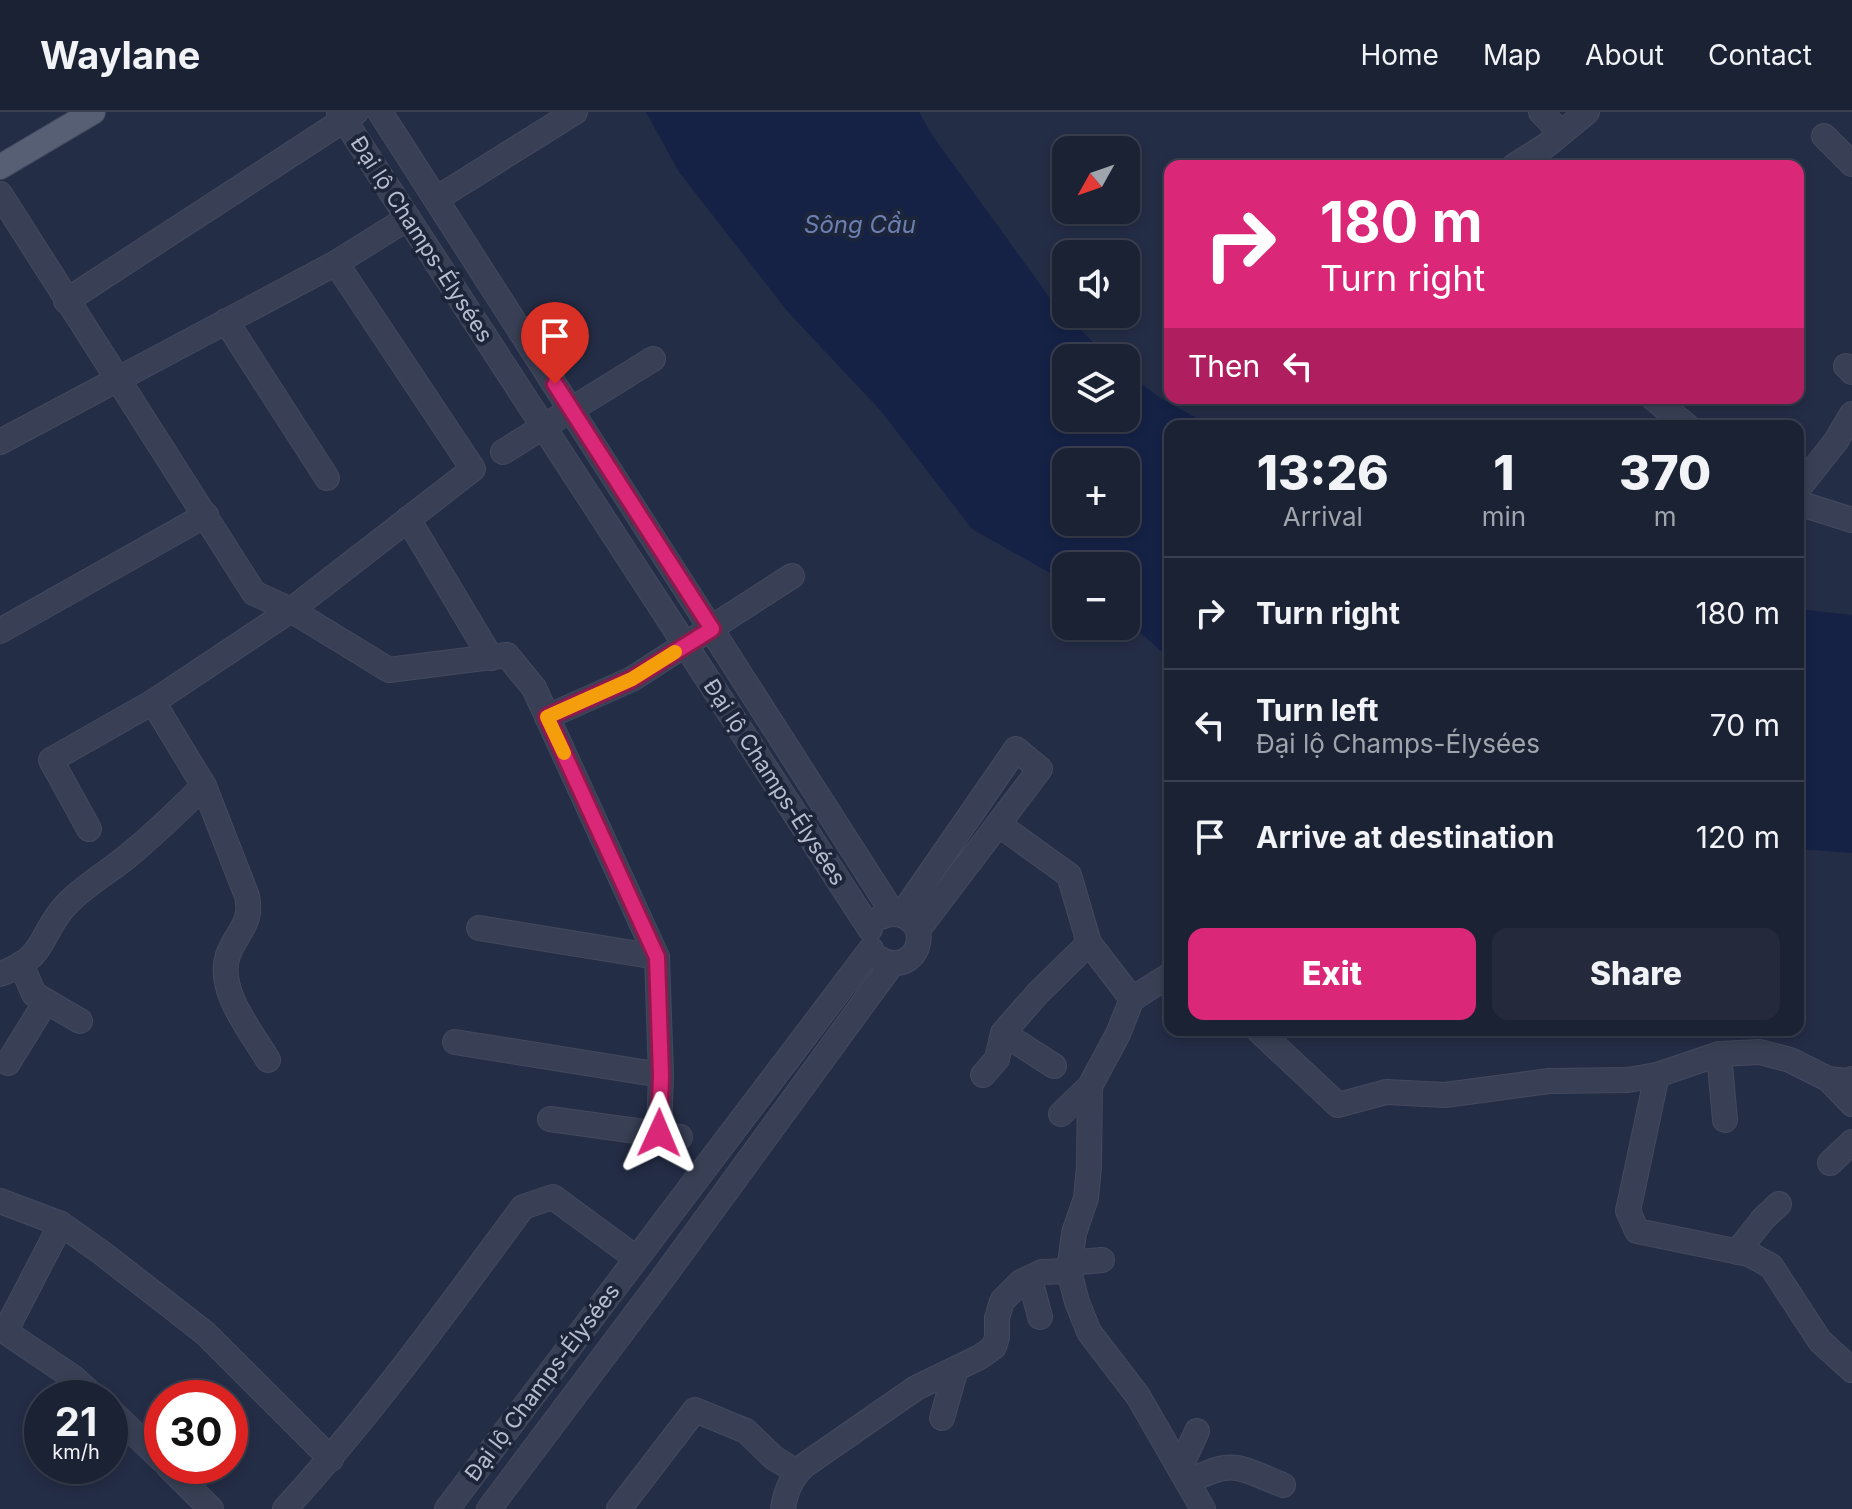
<!DOCTYPE html>
<html lang="en">
<head>
<meta charset="utf-8">
<style>
	:root { --surface:#1b2234; --page:#242a3c; --text:#f1f3f6; --muted:#a0a4ac; --line:#393f4f; --accent:#db2777 }
	body { margin:0; font-family:Inter,sans-serif; background:var(--page); color:var(--text); height:100vh; display:flex; flex-direction:column; font-size:30px; white-space:nowrap }
	* { box-sizing:border-box; margin:0 }
	p { font-size:26px; color:var(--muted) }
	.icon { flex:none; width:44px; height:44px; fill:none; stroke:currentColor; stroke-width:2; stroke-linecap:round; stroke-linejoin:round }
	.map { position:relative; flex:1; overflow:hidden }
	.sheet { position:absolute; left:1164px; top:308px; width:640px; height:616px; display:flex; flex-direction:column; background:var(--surface); border-radius:16px; box-shadow:0 4px 12px #0003,0 0 0 2px var(--line) }
	.sheet>* { flex:none }
	.guide { position:absolute; left:1164px; top:48px; width:640px; height:244px; border-radius:16px; box-shadow:0 4px 12px #0003,0 0 0 2px var(--line); background:#db2777; color:#fff; overflow:hidden }
	.needle { width:52px; rotate:230deg }
	.tools { position:absolute; left:1052px; top:24px; display:grid; gap:16px }
	.tools a { display:grid; place-items:center; width:88px; height:88px; border-radius:16px; background:var(--surface); box-shadow:0 4px 12px #0003,0 0 0 2px var(--line); font-size:40px }
	.speed { position:absolute; left:24px; top:1268px; display:flex; gap:16px; font-size:40px; font-weight:700; text-align:center }
	.speed>* { display:grid; place-content:center; width:104px; height:104px; border-radius:50%; background:var(--surface); box-shadow:0 4px 12px #0003,0 0 0 2px var(--line); line-height:1 }
	.speed small { font-size:20px; font-weight:400 }
	.speed .limit { border:12px solid #d22; background:#fff; color:#111 }
	.pin { position:absolute; display:grid; place-items:center; width:68px; height:68px; color:#fff; margin:-82px -34px; border-radius:50% 50% 50% 0; rotate:-45deg; box-shadow:0 0 8px #0007 }
	.pin .icon { rotate:45deg }
	.me { position:absolute; width:88px; margin:-44px; rotate:1deg; stroke-linejoin:round; filter:drop-shadow(0 0 6px #0008) }
	.turn { display:flex; align-items:center; gap:28px; height:168px; padding:0 24px; font-size:36px }
	.turn .icon { width:104px; height:104px; stroke-width:2.5 }
	.turn b { display:block; font-size:56px; line-height:68px }
	.then { display:flex; align-items:center; height:76px; padding:0 24px; background:#0003; gap:16px; font-size:30px }
	.eta { display:flex; justify-content:space-evenly; align-items:center; height:136px; text-align:center }
	.eta b { font-size:48px; font-weight:800; line-height:56px }
	.primary-button { display:flex; gap:16px; margin-top:auto; padding:16px 24px }
	.primary-button a { flex:1; height:92px; border-radius:16px; background:var(--accent); color:#fff; font-size:32px; font-weight:800; line-height:92px; text-align:center }
	.primary-button a+a { background:var(--page); color:var(--text) }
	ul { padding:0; list-style:none }
	li { display:flex; align-items:center; gap:24px; height:112px; padding:0 24px; border-top:2px solid var(--line) }
	li div { flex:1 }
	li b { display:block; font-size:30px }
	li em { font-style:normal }
	header { display:flex; align-items:center; gap:48px; box-sizing:border-box; height:112px; padding:0 40px; background:var(--surface); border-bottom:2px solid var(--line) }
	header strong { font-size:38px }
	nav { display:flex; gap:44px; margin-inline-start:auto; font-size:28px }
	.map>svg:first-child { display:block }
</style>
</head>
<body>
<header>
<strong>Waylane</strong>
<nav><a>Home</a><a>Map</a><a>About</a><a>Contact</a></nav>
</header>
<div class="map">
<svg width="1852" height="1397" viewBox="0 0 1852 1397">
	<rect width="100%" height="100%" fill="#242d46"/>
	<!-- water -->
	<g fill="#152246" fill-rule="evenodd">
		<path d="M646,0H919L932,23L1050,186L1108,246H1066V306H1126V260L1162,287L1211,314H1170V547L1126,508V454H1066V470L972,417L881,299L788,200L679,60ZM1066,350H1126V410H1066Z"/>
		<path d="M1798,497L1852,503V741L1798,737Z"/>
	</g>
	<g fill="none" stroke-linecap="round" stroke-linejoin="round">
		<defs>
			<g id="minor">
				<path d="M339,0L870,817"/>
				<path d="M380,0L893,801"/>
				<path d="M1541,0L1561,21"/>
				<path d="M1824,24L1852,52"/>
				<path d="M1514,54L1547,33L1587,0"/>
				<path d="M0,82L254,481L291,498L389,558L507,543L534,576L657,845L661,963L659,1021"/>
				<path d="M436,87L575,0"/>
				<path d="M66,189L356,0"/>
				<path d="M226,209L327,366"/>
				<path d="M1846,254L1852,260"/>
				<path d="M1653,286L1687,314"/>
				<path d="M0,330L336,151L408,106"/>
				<path d="M503,340L653,247"/>
				<path d="M1798,377L1836,329L1852,302"/>
				<path d="M1798,391L1852,408"/>
				<path d="M408,407L491,546"/>
				<path d="M0,519L206,403"/>
				<path d="M153,590L204,674L247,784C253,812 237,819 228,843C216,878 251,919 268,948"/>
				<path d="M547,605L632,567L792,464"/>
				<path d="M998,712L1069,763L1089,831L1132,887L1118,922L1090,974L1089,1055L1086,1086L1074,1121L1069,1159L1077,1190L1089,1220L1138,1284L1203,1397"/>
				<path d="M89,717L51,648L153,590L291,498L473,357L336,151"/>
				<path d="M881,805C896,798 910,803 918,818"/>
				<path d="M479,816L657,845"/>
				<path d="M878,846C900,860 923,844 918,818L1040,657L1016,637L902,802"/>
				<path d="M21,852L34,882L80,909"/>
				<path d="M0,862C49,845 38,822 67,792C86,772 114,757 135,738C159,718 181,696 204,674"/>
				<path d="M1132,887L1170,863"/>
				<path d="M1258,918L1338,993L1386,980L1445,983L1549,969L1628,968L1657,963L1719,942L1760,940L1790,948L1828,967L1847,969L1852,967"/>
				<path d="M1003,921L1054,954"/>
				<path d="M455,930L661,963"/>
				<path d="M1719,942L1725,1008"/>
				<path d="M8,951L45,891"/>
				<path d="M983,963L997,947L1003,921L1038,881L1089,831"/>
				<path d="M1657,963L1628,1099L1637,1119L1749,1142L1771,1154L1820,1229L1852,1258"/>
				<path d="M1828,967L1852,992"/>
				<path d="M1061,1002L1090,974"/>
				<path d="M550,1007L680,1025"/>
				<path d="M1830,1051L1852,1030"/>
				<path d="M0,1089L61,1112L102,1141L205,1221L331,1347"/>
				<path d="M1737,1140L1763,1107L1779,1092"/>
				<path d="M1070,1151L1102,1148"/>
				<path d="M1030,1167L1040,1205"/>
				<path d="M0,1216L74,1266L96,1286"/>
				<path d="M6,1218L61,1112"/>
				<path d="M110,1298L162,1348"/>
				<path d="M942,1306L956,1257"/>
				<path d="M168,1354L211,1397"/>
				<path d="M1180,1356L1197,1319"/>
				<path d="M1188,1370C1234,1346 1237,1355 1283,1373"/>
				<path d="M285,1397C372,1302 446,1199 523,1095L553,1085L636,1146"/>
				<path d="M447,1397L871,837"/>
				<path d="M489,1397L662,1167L892,852"/>
				<path d="M619,1397L695,1298L746,1319L774,1346L797,1360"/>
				<path d="M783,1397C785,1381 792,1364 805,1353L916,1276L980,1245L994,1235L997,1225V1206L1002,1189L1021,1170L1042,1160L1069,1159"/>
			</g>
			<path id="major" d="M0,55L93,0"/>
		</defs>
		<!-- minor casing -->
		<use href="#minor" stroke="#43495e" stroke-width="26"/>
		<!-- major casing -->
		<use href="#major" stroke="#43495e" stroke-width="26"/>
		<!-- minor -->
		<use href="#minor" stroke="#394055" stroke-width="24"/>
		<!-- major -->
		<use href="#major" stroke="#575f75" stroke-width="24"/>
	</g>
	<g fill="none" stroke-linecap="round" stroke-linejoin="round">
		<defs>
			<path id="route" d="M555,272L712,517L632,567L547,605L657,845L661,963L659,1021"/>
		</defs>
		<!-- route casing -->
		<use href="#route" stroke="#8e194d" stroke-width="20"/>
		<!-- route -->
		<use href="#route" stroke="#db2777" stroke-width="14"/>
		<!-- slow -->
		<path stroke="#f59e0b" stroke-width="14" d="M564,641L547,605L632,567L675,540"/>
	</g>
	<g text-anchor="middle" dominant-baseline="central" stroke-width="8" stroke-linejoin="round" paint-order="stroke">
		<!-- street labels -->
		<g font-size="22" fill="#b7bcce" stroke="#1d253a">
			<text transform="translate(422 127) rotate(57)">Đại lộ Champs-Élysées</text>
			<text transform="translate(775 670) rotate(57)">Đại lộ Champs-Élysées</text>
			<text transform="translate(542 1270) rotate(-53)">Đại lộ Champs-Élysées</text>
		</g>
		<!-- water labels -->
		<g font-size="24" font-style="italic" fill="#6c7fb1" stroke="#1d253a">
			<text x="860" y="112">Sông Cầu</text>
		</g>
	</g>
</svg>
<div class="tools">
<a><svg class="needle" viewBox="-14 -14 28 28"><path d="M0-13l5 13h-10z" fill="#e53935"/><path d="M0 13l5-13h-10z" fill="#a0a4ac"/></svg></a>
<a><svg class="icon" aria-label="sound" viewBox="0 0 24 24"><path d="M4 9h4l5-4v14l-5-4H4zM17 9q2 3 0 6"/></svg></a>
<a><svg class="icon" aria-label="layers" viewBox="0 0 24 24"><path d="M12 4l9 5-9 5-9-5zM3 14l9 5 9-5"/></svg></a>
<a>+</a>
<a>−</a>
</div>
<div class="speed"><div>21<small>km/h</small></div><div class="limit">30</div></div>
<div class="pin" style="left:555px;top:272px;background:#d93025"><svg class="icon" aria-label="arrive" viewBox="0 0 24 24"><path d="M6 21V4h12l-3 4 3 4H6"/></svg></div>
<svg class="me" style="left:659px;top:1021px" viewBox="-20 -20 40 40"><path d="M0-17L14 15 0 8-14 15z" fill="#db2777" stroke="#fff" stroke-width="4"/></svg>
<div class="guide">
<div class="turn"><svg class="icon" aria-label="right" viewBox="0 0 24 24"><path d="M7 20v-9h11M14 6l5 5-5 5"/></svg><div><b>180 m</b>Turn right</div></div>
<div class="then">Then<svg class="icon" aria-label="left" viewBox="0 0 24 24"><path d="M17 20v-9H6M10 6l-5 5 5 5"/></svg></div>
</div>
<section class="sheet">
<div class="eta">
<div><b>13:26</b><p>Arrival</p></div>
<div><b>1</b><p>min</p></div>
<div><b>370</b><p>m</p></div>
</div>
<ul>
<li><svg class="icon" aria-label="right" viewBox="0 0 24 24"><path d="M7 20v-9h11M14 6l5 5-5 5"/></svg><div><b>Turn right</b></div><em>180 m</em></li>
<li><svg class="icon" aria-label="left" viewBox="0 0 24 24"><path d="M17 20v-9H6M10 6l-5 5 5 5"/></svg><div><b>Turn left</b><p>Đại lộ Champs-Élysées</p></div><em>70 m</em></li>
<li><svg class="icon" aria-label="arrive" viewBox="0 0 24 24"><path d="M6 21V4h12l-3 4 3 4H6"/></svg><div><b>Arrive at destination</b></div><em>120 m</em></li>
</ul>
<div class="primary-button"><a>Exit</a><a>Share</a></div>
</section>
</div>
</body>
</html>
